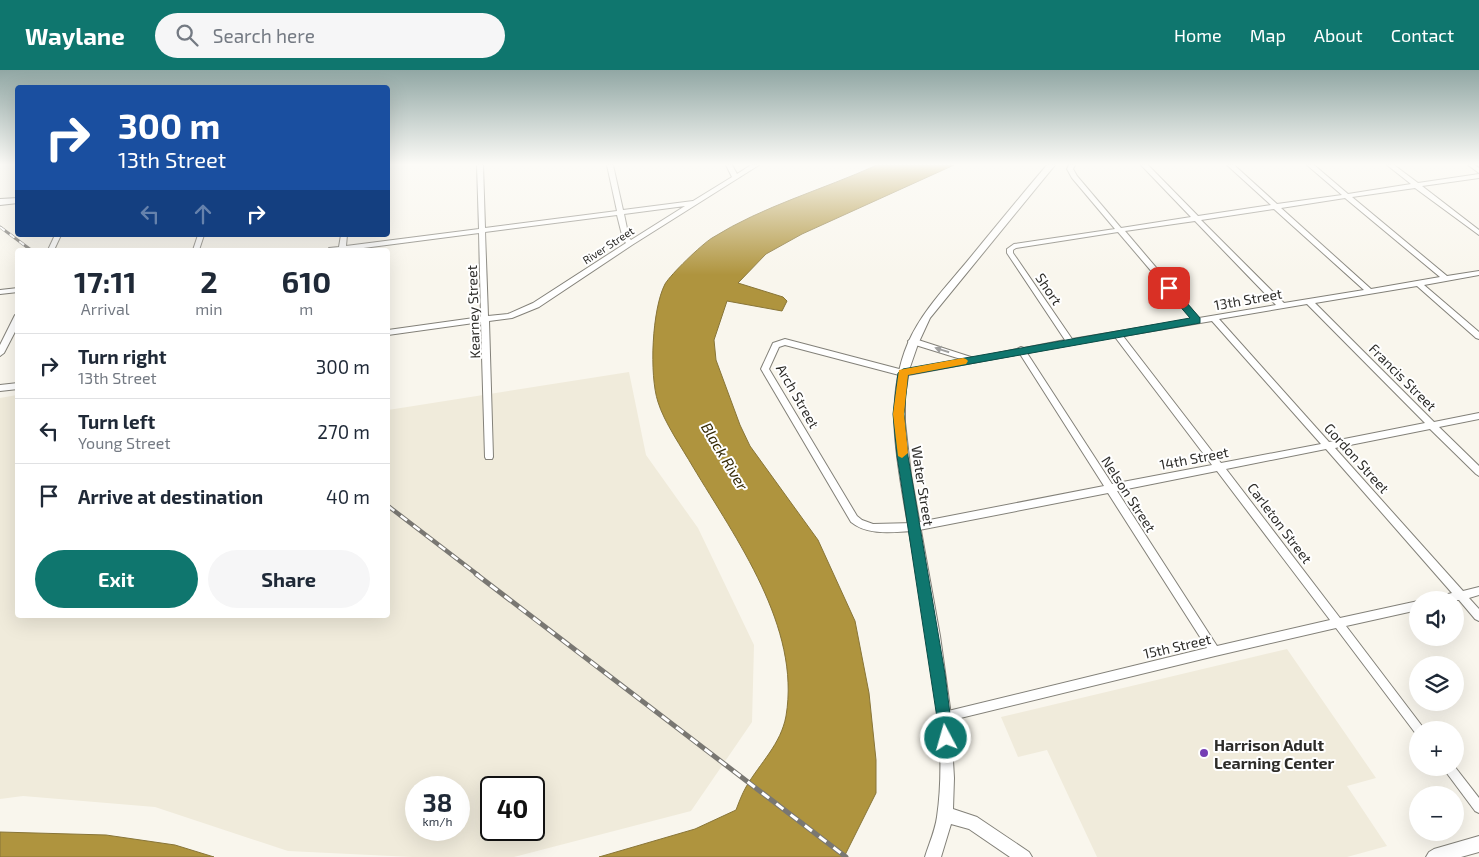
<!DOCTYPE html>
<html lang="en">
<head>
<meta charset="utf-8">
<style>
	:root { --surface:#fff; --page:#f6f6f7; --text:#1f2937; --muted:#747a83; --line:#e0e1e3; --accent:#0f766e }
	body { margin:0; font-family:"Exo 2",sans-serif; background:var(--page); color:var(--text); height:100vh; display:flex; flex-direction:column; font-size:19px; white-space:nowrap }
	* { box-sizing:border-box; margin:0 }
	p { font-size:16px; color:var(--muted) }
	.icon { flex:none; width:28px; height:28px; fill:none; stroke:currentColor; stroke-width:2; stroke-linecap:round; stroke-linejoin:round }
	.map { position:relative; flex:1; overflow:hidden }
	.drawer { position:absolute; left:15px; top:178px; width:375px; height:370px; display:flex; flex-direction:column; background:var(--surface); border-radius:5px; box-shadow:0 5px 20px #0002 }
	.drawer>* { flex:none }
	.hud { position:absolute; left:15px; top:15px; width:375px; height:152px; border-radius:5px; box-shadow:0 5px 20px #0002; background:#1a4fa0; color:#fff; overflow:hidden }
	.controls { position:absolute; left:1409px; top:521px; display:grid; gap:10px }
	.controls a { display:grid; place-items:center; width:55px; height:55px; border-radius:50%; background:var(--surface); box-shadow:0 5px 20px #0002; font-size:25px }
	.speed { position:absolute; left:405px; top:706px; display:flex; gap:10px; font-size:25px; font-weight:700; text-align:center }
	.speed>* { display:grid; place-content:center; width:65px; height:65px; border-radius:50%; background:var(--surface); box-shadow:0 5px 20px #0002; line-height:1 }
	.speed small { font-size:12px; font-weight:400 }
	.speed .limit { border:2px solid #111; border-radius:8px; background:#fff; color:#111 }
	.pin { position:absolute; display:grid; place-items:center; width:42px; height:42px; color:#fff; margin:-21px; border-radius:10px; box-shadow:0 2px 8px #0006 }
	.me { position:absolute; width:55px; margin:-28px; rotate:354deg; stroke-linejoin:round; filter:drop-shadow(0 0 4px #0008) }
	.turn { display:flex; align-items:center; gap:18px; height:105px; padding:0 20px; font-size:22px }
	.turn .icon { width:65px; height:65px; stroke-width:2.5 }
	.turn b { display:block; font-size:35px; line-height:42px }
	.lanes { display:flex; align-items:center; height:48px; padding:0 20px; background:#0003; justify-content:center; gap:25px; direction:ltr }
	.lanes .off { opacity:.35 }
	.eta { display:flex; justify-content:space-evenly; align-items:center; height:85px; text-align:center }
	.eta b { font-size:30px; font-weight:700; line-height:35px }
	.cta { display:flex; gap:10px; margin-top:auto; padding:10px 20px }
	.cta a { flex:1; height:58px; border-radius:30px; background:var(--accent); color:#fff; font-size:20px; font-weight:700; line-height:58px; text-align:center }
	.cta a+a { background:var(--page); color:var(--text) }
	ul { padding:0; list-style:none }
	li { display:flex; align-items:center; gap:15px; height:65px; padding:0 20px; border-top:1px solid var(--line) }
	li div { flex:1 }
	li b { display:block; font-size:19px }
	li em { font-style:normal }
	header { display:flex; align-items:center; gap:30px; box-sizing:border-box; height:70px; padding:0 25px; background:var(--accent); color:#fff }
	header strong { font-size:24px }
	nav { display:flex; gap:28px; margin-inline-start:auto; font-size:18px }
	.search { width:350px; height:45px; background:var(--page); display:flex; align-items:center; gap:12px; box-sizing:border-box; padding:0 18px; border-radius:28px; color:var(--muted); font-size:19px }
	.map>svg:first-child { display:block }
</style>
</head>
<body>
<header>
<strong>Waylane</strong>
<div class="search"><svg class="icon" aria-label="search" viewBox="0 0 24 24"><circle cx="10" cy="10" r="6"/><path d="M15 15l6 6"/></svg>Search here</div>
<nav><a>Home</a><a>Map</a><a>About</a><a>Contact</a></nav>
</header>
<div class="map">
<svg width="1479" height="787" viewBox="0 0 1479 787">
	<rect width="100%" height="100%" fill="#f9f6ed"/>
	<!-- built -->
	<g fill="#f0ebdb" fill-rule="evenodd">
		<path d="M629,302L646,385L698,458L754,575L752,652L691,741L514,787H412L288,781L155,737L23,726L0,729V328L17,325L18,545H388V340ZM416,718H459V760H416ZM491,718H534V760H491Z"/>
		<path d="M1287,579L1376,708L1347,716L1387,776L1347,787H1097L1047,680L1018,687L1001,647Z"/>
	</g>
	<!-- water -->
	<g fill="#af943e" stroke="#887538">
		<path d="M877,95H954L802,164L766,184L738,213L783,227L787,231L782,241L727,231L714,270L716,290L740,355L750,376L818,470L855,551L869,623L876,690V723L844,787H599L695,759L736,740C739,732 742,724 746,717C760,693 781,674 786,646C801,557 736,469 693,397C682,378 664,352 658,332C649,305 652,239 665,214C671,204 701,175 712,168C763,136 822,120 877,95Z"/>
		<path d="M0,762L106,765L175,775L214,787H0Z"/>
	</g>
	<g fill="none" stroke-linecap="round" stroke-linejoin="round">
		<defs>
			<g id="minor">
				<path d="M477,95H483L485,158L617,141L607,95H613L623,140L693,131L732,107L726,95H732L737,104L751,95H759L632,175L539,237L512,248L489,251L493,387L492,389H486L485,387L481,252L388,265V260L481,247L479,163L348,180H328L329,178L339,177L341,165H347L346,176L479,159ZM685,136L631,170L629,168L624,144ZM617,145L623,169L626,173L533,233L508,244L488,246L485,162Z"/>
				<path d="M1069,95H1075L1073,99L1077,106L1121,158L1191,147L1141,95H1148L1198,146L1271,135L1227,95H1234L1277,134L1342,125L1307,95H1314L1348,124L1411,114L1387,95H1394L1418,113L1479,104V108L1422,116L1479,160V165L1415,118L1352,127L1447,206L1479,201V205L1424,215L1479,262V269L1476,268L1417,216L1315,233L1434,352L1479,343V349L1439,357L1479,396V406L1476,404L1430,359L1335,378L1463,521L1479,517V525L1469,528L1479,539V551L1475,549L1459,530H1436L1437,527L1452,523L1326,379L1226,399L1340,548L1418,531V540L1346,556L1425,660H1418V664H1416L1336,558L1215,586L944,652L940,651L939,647L940,643L944,642L1207,578L1108,423L914,461C893,462 868,466 851,452L761,299L773,273L785,269L903,300L964,290L909,273L908,271L912,268L974,288L1017,279L1021,277L1024,278L1065,270L1007,183V179L1014,174L1115,159L1072,108L1067,99ZM1345,128L1440,207L1371,219L1281,138ZM1274,139L1364,220L1284,233L1201,150ZM1195,151L1276,235L1199,248L1125,161ZM1118,162L1192,249L1072,269L1013,183V180L1016,178ZM1307,234L1425,353L1329,372L1219,249ZM1212,251L1321,374L1221,393L1123,266ZM1115,267L1212,395L1112,414L1027,283ZM785,275L903,306L1020,284L1104,416L914,453L873,454L862,450L857,446L769,299L779,277ZM1217,401L1330,550L1217,576L1117,421Z"/>
				<path d="M1468,95H1475L1479,98V103Z"/>
				<path d="M55,165H61L54,180H48Z"/>
				<path d="M198,165H204L199,180H193Z"/>
				<path d="M18,218V222L0,224V220Z"/>
				<path d="M15,245H18V256L4,283L0,286V275Z"/>
				<path d="M18,313V319L0,321V315Z"/>
				<path d="M1455,697L1479,728V743L1475,741L1443,698Z"/>
			</g>
			<g id="tertiary">
				<path d="M1047,95H1055L930,248L918,274L909,300L905,326V352L911,405L940,566L950,638L954,708L953,739L977,747L1029,782L1032,787H1010L969,759L951,754L941,787H925C929,774 935,761 937,747C950,659 923,544 908,455C898,396 883,332 908,273C921,243 944,219 965,194C992,161 1019,128 1047,95Z"/>
				<path d="M18,128V133L0,135V129Z"/>
				<path d="M1479,766V782L1461,787H1426L1429,782L1434,779Z"/>
			</g>
		</defs>
		<!-- minor casing -->
		<use href="#minor" stroke="#838179" stroke-width="2"/>
		<!-- tertiary casing -->
		<use href="#tertiary" stroke="#838179" stroke-width="2"/>
		<!-- minor -->
		<use href="#minor" fill="#fff" fill-rule="evenodd"/>
		<!-- tertiary -->
		<use href="#tertiary" fill="#fff" fill-rule="evenodd"/>
		<defs>
			<path id="rail-far2" d="M0,157L31,180"/>
			<path id="rail-far1" d="M388,436L478,505"/>
			<path id="rail" d="M476,504L846,787"/>
		</defs>
		<!-- rail-far2 casing -->
		<use href="#rail-far2" stroke="#797772" stroke-width="3"/>
		<!-- rail-far1 casing -->
		<use href="#rail-far1" stroke="#797772" stroke-width="4.5"/>
		<!-- rail casing -->
		<use href="#rail" stroke="#797772" stroke-width="5"/>
		<!-- rail-far2 -->
		<use href="#rail-far2" stroke="#fff" stroke-width="2" stroke-dasharray="6" stroke-linecap="butt"/>
		<!-- rail-far1 -->
		<use href="#rail-far1" stroke="#fff" stroke-width="2.5" stroke-dasharray="8" stroke-linecap="butt"/>
		<!-- rail -->
		<use href="#rail" stroke="#fff" stroke-width="3" stroke-dasharray="9" stroke-linecap="butt"/>
	</g>
	<!-- one-way arrows -->
	<defs><path id="oneway-solid" d="M-6-.8H1V-3.2L6.5 0L1 3.2V.8H-6Z" transform="scale(1.25)"/></defs>
	<use fill="#a0a09f" href="#oneway-solid" transform="translate(942 280) rotate(-163)"/>
	<!-- sky -->
	<linearGradient id="sky" x2="0" y2="1"><stop stop-color="#91a7a4"/><stop offset="0.46" stop-color="#fcfbf7"/><stop offset="1" stop-color="#fcfbf7" stop-opacity="0"/></linearGradient>
	<rect width="1479" height="205" fill="url(#sky)"/>
	<!-- route -->
	<path fill="#0f766e" stroke="#0a4d48" d="M1169,215L1172,216L1200,248V253L908,305L904,344L908,386L945,604L953,668L951,674L946,676L941,674L897,386L893,344L898,303L903,299L1190,248L1164,218Z"/>
	<!-- slow -->
	<path fill="#f59e0b" d="M963,288L966,289L968,291L966,294L908,305L904,344L908,383L902,388L898,386L893,344L899,300Z"/>
	<!-- markers -->
	<circle fill="#753eb4" stroke="#fff" stroke-width="2" cx="1204" cy="683" r="5"/>
	<g text-anchor="middle" dominant-baseline="central" stroke-width="4" stroke-linejoin="round" paint-order="stroke">
		<!-- far-street labels -->
		<g font-size="11" fill="#2d2c29" stroke="#fff">
			<text transform="translate(608 175) rotate(-33)">River Street</text>
		</g>
		<!-- street labels -->
		<g font-size="14" fill="#2d2c29" stroke="#fff">
			<text transform="translate(1049 219) rotate(56)">Short</text>
			<text transform="translate(1248 229) rotate(-10)">13th Street</text>
			<text transform="translate(473 242) rotate(-92)">Kearney Street</text>
			<text transform="translate(1403 307) rotate(45)">Francis Street</text>
			<text transform="translate(798 326) rotate(60)">Arch Street</text>
			<text transform="translate(1194 388) rotate(-11)">14th Street</text>
			<text transform="translate(1357 388) rotate(48)">Gordon Street</text>
			<text transform="translate(923 416) rotate(81)">Water Street</text>
			<text transform="translate(1129 424) rotate(57)">Nelson Street</text>
			<text transform="translate(1280 453) rotate(53)">Carleton Street</text>
			<text transform="translate(1177 576) rotate(-13)">15th Street</text>
		</g>
		<!-- water labels -->
		<g font-size="15" font-style="italic" fill="#342802" stroke="#fff">
			<text transform="translate(725 386) rotate(59)">Black River</text>
		</g>
		<!-- near-poi labels -->
		<g font-size="16" font-weight="bold" fill="#2d2c29" stroke="#fff" text-anchor="start">
			<text x="1214" y="674">Harrison Adult<tspan x="1214" dy="18">Learning Center</tspan></text>
		</g>
	</g>
</svg>
<div class="controls">
<a><svg class="icon" aria-label="sound" viewBox="0 0 24 24"><path d="M4 9h4l5-4v14l-5-4H4zM17 9q2 3 0 6"/></svg></a>
<a><svg class="icon" aria-label="layers" viewBox="0 0 24 24"><path d="M12 4l9 5-9 5-9-5zM3 14l9 5 9-5"/></svg></a>
<a>+</a>
<a>−</a>
</div>
<div class="speed"><div>38<small>km/h</small></div><div class="limit">40</div></div>
<div class="pin" style="left:1169px;top:218px;background:#d93025"><svg class="icon" aria-label="arrive" viewBox="0 0 24 24"><path d="M6 21V4h12l-3 4 3 4H6"/></svg></div>
<svg class="me" style="left:946px;top:668px" viewBox="-20 -20 40 40"><circle r="17" fill="#0f766e" stroke="#fff" stroke-width="3"/><path d="M0-11L8 9 0 5-8 9z" fill="#fff"/></svg>
<div class="hud">
<div class="turn"><svg class="icon" aria-label="right" viewBox="0 0 24 24"><path d="M7 20v-9h11M14 6l5 5-5 5"/></svg><div><b>300 m</b>13th Street</div></div>
<div class="lanes"><svg class="icon off" aria-label="left" viewBox="0 0 24 24"><path d="M17 20v-9H6M10 6l-5 5 5 5"/></svg><svg class="icon off" aria-label="ahead" viewBox="0 0 24 24"><path d="M12 20V5M6 11l6-6 6 6"/></svg><svg class="icon" aria-label="right" viewBox="0 0 24 24"><path d="M7 20v-9h11M14 6l5 5-5 5"/></svg></div>
</div>
<section class="drawer">
<div class="eta">
<div><b>17:11</b><p>Arrival</p></div>
<div><b>2</b><p>min</p></div>
<div><b>610</b><p>m</p></div>
</div>
<ul>
<li><svg class="icon" aria-label="right" viewBox="0 0 24 24"><path d="M7 20v-9h11M14 6l5 5-5 5"/></svg><div><b>Turn right</b><p>13th Street</p></div><em>300 m</em></li>
<li><svg class="icon" aria-label="left" viewBox="0 0 24 24"><path d="M17 20v-9H6M10 6l-5 5 5 5"/></svg><div><b>Turn left</b><p>Young Street</p></div><em>270 m</em></li>
<li><svg class="icon" aria-label="arrive" viewBox="0 0 24 24"><path d="M6 21V4h12l-3 4 3 4H6"/></svg><div><b>Arrive at destination</b></div><em>40 m</em></li>
</ul>
<div class="cta"><a>Exit</a><a>Share</a></div>
</section>
</div>
</body>
</html>
